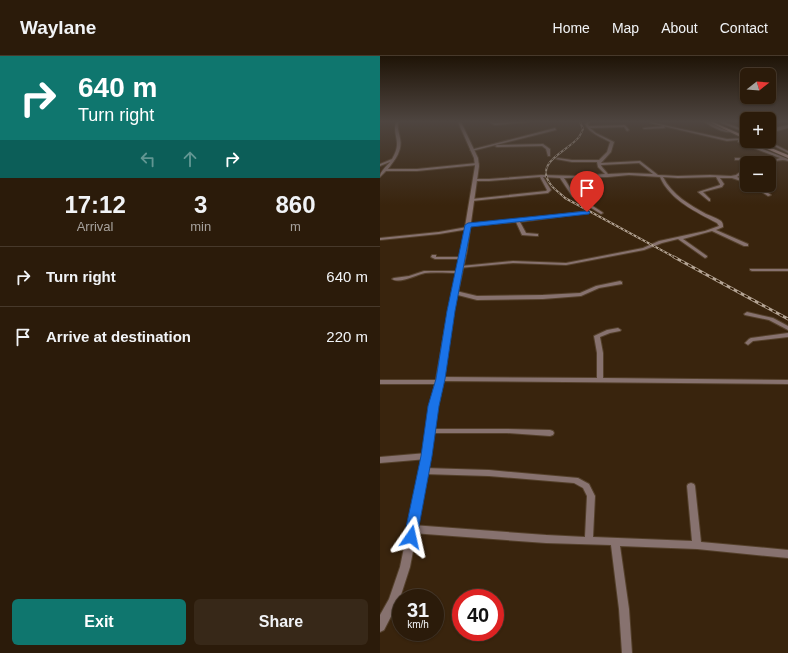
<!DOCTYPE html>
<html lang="en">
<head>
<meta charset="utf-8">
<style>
	:root { --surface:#2b1b0a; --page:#372818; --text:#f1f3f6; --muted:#a6a19c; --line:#47392b; --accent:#0f766e }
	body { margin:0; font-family:Arial,sans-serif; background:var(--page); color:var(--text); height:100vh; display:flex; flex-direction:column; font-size:15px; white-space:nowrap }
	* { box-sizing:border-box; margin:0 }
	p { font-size:13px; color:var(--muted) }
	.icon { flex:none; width:22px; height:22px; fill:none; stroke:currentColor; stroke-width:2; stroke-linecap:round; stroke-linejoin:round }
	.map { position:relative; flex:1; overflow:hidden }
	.details { display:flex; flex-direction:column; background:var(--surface); width:380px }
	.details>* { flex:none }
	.guide { background:#0f766e; color:#fff; overflow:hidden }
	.needle { width:26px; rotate:73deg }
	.tools { position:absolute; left:360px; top:12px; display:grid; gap:8px }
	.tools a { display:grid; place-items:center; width:36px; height:36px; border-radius:6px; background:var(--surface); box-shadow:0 1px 3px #0004,0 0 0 1px var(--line); font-size:20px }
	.speed { position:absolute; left:12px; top:533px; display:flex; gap:8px; font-size:20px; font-weight:700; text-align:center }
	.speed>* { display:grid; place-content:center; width:52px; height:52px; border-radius:50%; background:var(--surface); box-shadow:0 1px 3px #0004,0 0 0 1px var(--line); line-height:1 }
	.speed small { font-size:10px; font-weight:400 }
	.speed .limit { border:6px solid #d22; background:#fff; color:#111 }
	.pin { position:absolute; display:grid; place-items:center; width:34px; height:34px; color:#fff; margin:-41px -17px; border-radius:50% 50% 50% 0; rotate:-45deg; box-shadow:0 0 4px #0007 }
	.pin .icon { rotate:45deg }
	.me { position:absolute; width:44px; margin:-22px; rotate:11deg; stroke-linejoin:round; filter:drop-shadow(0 0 3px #0008) }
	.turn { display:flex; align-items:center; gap:14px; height:84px; padding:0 12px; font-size:18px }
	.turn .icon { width:52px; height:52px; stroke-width:2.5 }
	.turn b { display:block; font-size:28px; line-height:34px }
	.lanes { display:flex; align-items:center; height:38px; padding:0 12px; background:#0003; justify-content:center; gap:20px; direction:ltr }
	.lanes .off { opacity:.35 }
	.eta { display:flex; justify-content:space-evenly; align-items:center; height:68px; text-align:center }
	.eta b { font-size:24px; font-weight:600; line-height:28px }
	.primary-button { display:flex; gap:8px; margin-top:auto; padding:8px 12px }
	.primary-button a { flex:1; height:46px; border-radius:6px; background:var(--accent); color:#fff; font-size:16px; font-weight:600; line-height:46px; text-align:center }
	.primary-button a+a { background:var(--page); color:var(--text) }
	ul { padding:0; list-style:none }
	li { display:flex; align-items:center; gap:12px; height:60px; padding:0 12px; border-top:1px solid var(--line) }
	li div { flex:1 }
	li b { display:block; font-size:15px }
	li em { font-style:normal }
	header { display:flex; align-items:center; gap:24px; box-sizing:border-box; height:56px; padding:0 20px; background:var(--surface); border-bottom:1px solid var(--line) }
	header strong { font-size:19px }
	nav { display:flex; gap:22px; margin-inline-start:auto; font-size:14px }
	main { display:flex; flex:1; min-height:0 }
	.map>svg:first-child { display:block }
</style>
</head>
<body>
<header>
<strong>Waylane</strong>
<nav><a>Home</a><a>Map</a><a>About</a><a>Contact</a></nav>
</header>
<main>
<section class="details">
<div class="guide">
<div class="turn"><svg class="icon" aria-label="right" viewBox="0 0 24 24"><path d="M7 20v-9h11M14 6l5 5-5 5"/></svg><div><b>640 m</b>Turn right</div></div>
<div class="lanes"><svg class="icon off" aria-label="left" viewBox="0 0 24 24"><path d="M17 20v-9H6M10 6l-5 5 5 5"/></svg><svg class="icon off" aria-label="ahead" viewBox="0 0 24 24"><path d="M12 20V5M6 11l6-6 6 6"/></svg><svg class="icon" aria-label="right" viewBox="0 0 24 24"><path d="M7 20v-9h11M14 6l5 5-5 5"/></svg></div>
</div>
<div class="eta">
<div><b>17:12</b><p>Arrival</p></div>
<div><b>3</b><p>min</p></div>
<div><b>860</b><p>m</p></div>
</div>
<ul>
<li><svg class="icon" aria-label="right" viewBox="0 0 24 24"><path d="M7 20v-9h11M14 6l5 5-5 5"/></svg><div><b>Turn right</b></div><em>640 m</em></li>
<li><svg class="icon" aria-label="arrive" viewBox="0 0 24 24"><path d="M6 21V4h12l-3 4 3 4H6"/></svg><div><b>Arrive at destination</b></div><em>220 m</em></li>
</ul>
<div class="primary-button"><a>Exit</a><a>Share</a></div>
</section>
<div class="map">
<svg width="408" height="597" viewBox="0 0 408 597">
	<rect width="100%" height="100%" fill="#39240d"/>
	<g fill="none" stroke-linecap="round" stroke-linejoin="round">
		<defs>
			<g id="minor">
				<path d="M16,66H18C17,72 19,76 20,82C23,94 15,104 8,113H37L97,107L99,108L97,109L37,115H6L0,121C0,115 6,111 10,106L0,110V108L12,103C23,85 12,81 16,66Z"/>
				<path d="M109,66L115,67L148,66L115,69Z"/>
				<path d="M208,66H210L208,68L209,70L245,69L249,74L247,75L244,71L210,72L216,77L234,86L231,96L221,107L260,105L278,119L298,120L330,119L351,120L356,119L367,111V114L357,121L367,125V127L352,122H340L344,128L342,131L323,136L330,143V145H329L318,136L340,129V128L336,121L298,122L283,121C292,139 310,149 326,158C331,160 337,162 341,165C343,167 343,169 343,171L336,174L368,188V190H364L332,175L303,183L327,200V201L325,202L298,183L282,187L264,194L186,209L133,207L79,212V210H81L133,205L186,207L263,192L279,185L325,175L339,170L337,167C316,156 290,144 280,121L249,119L228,121L184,122L194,138L222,156L223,157L221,158L192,140L180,122L163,121L171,134L168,137L92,145L90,144L92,143L166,135L167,134L160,121L109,125H94L93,124L95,123H109L161,119L201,120L225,118L218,111L217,106H192L176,103L178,102L192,104H219L227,96L230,86C221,81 209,77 205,68ZM259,107L273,118L249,117L228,118L222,111L221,109Z"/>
				<path d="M270,66L347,83L367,82V84H360L408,103V105C400,102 393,107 384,107L400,102L358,86V84L347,85L270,67Z"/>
				<path d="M325,66H328L347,75L353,76C345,78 331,71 325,66Z"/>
				<path d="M341,66H344L367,75V77L341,67Z"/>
				<path d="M408,69V71L389,75V73Z"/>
				<path d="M284,70L285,72L264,73L263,72Z"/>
				<path d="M175,72L176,74L92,95L90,94Z"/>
				<path d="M384,85H388L408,95V97Z"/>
				<path d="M163,88L170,93V100H168L166,93L162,90L117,91L115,90L117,89Z"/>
				<path d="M356,102H364L380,107H374L364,104H355V102Z"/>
				<path d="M371,129H376L391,139L388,140Z"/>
				<path d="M207,155H208V157L140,166L146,177L158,178V180H156L142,179L136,166L88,170L86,169L88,168L149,163Z"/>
				<path d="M87,171L89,172V173L59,178L0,184V182L59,176Z"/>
				<path d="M52,199H56V201H83L85,202L83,203H55L51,201Z"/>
				<path d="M370,213H408V215H372L370,214Z"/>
				<path d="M44,215H80L82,216L80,217C69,217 56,216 45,217C36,219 20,228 12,223L14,222L29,220Z"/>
				<path d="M240,225L242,226V228L219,232L201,240L163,243L97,244L74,238L73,237L76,235L97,240L163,239L200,237L216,230Z"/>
				<path d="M367,256L393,262L408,270V274L389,264L365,259L364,258Z"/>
				<path d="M238,272L241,274L240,275L230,277L220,281L223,297V322L408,324V328L62,325L61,327L59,328H0V324H57L58,322L60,321L217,322V297L214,280L227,274Z"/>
				<path d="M408,277V281L373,285L368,289L365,287L369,283L371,282Z"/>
				<path d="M48,373H127L170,374L173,375L174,377L173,379L170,380L127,377H48L46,375Z"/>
				<path d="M47,397L50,398L51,400L50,402L47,403L0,407V401Z"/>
				<path d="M44,412L109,414L198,422L209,428L215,440L213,481L312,485L307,430L308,428L311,427L314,428L315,430L321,486L408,494V502L317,493L240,490L249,553L252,597H242L239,553L231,489L166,487L32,477L29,476L28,473L29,470L32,469L166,479L205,481L207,440L203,432L194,427L109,420L44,418L41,417L40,415L41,413Z"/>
			</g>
			<g id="tertiary">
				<path d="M78,66H81L98,102L99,110L87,195L74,255L64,323L55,364L51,400L30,511L19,545L4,574L0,576V559L9,543L20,511L43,400L47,364L56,323L68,255L81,195L95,110L94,102Z"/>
				<path d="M408,70V72L389,77V75Z"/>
			</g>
			<g id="secondary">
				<path d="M329,66H333L367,81V84Z"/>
				<path d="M369,85H374L408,99V102Z"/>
			</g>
		</defs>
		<!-- minor casing -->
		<use href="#minor" stroke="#54402b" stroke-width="2"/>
		<!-- tertiary casing -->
		<use href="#tertiary" stroke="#54402b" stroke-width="2"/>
		<!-- secondary casing -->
		<use href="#secondary" stroke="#54402b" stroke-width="2"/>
		<!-- minor -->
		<use href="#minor" fill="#87726f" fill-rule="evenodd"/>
		<!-- tertiary -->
		<use href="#tertiary" fill="#87726f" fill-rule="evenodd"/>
		<!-- secondary -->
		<use href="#secondary" fill="#bd9b96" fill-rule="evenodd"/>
		<defs>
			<path id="rail-far1" d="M200,66L203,73C202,76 200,79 199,81C187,96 153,106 171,129C175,134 181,138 185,142L296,202"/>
			<path id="rail" d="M294,201L408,263"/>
		</defs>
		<!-- rail-far1 casing -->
		<use href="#rail-far1" stroke="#b3a393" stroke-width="2"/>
		<!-- rail casing -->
		<use href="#rail" stroke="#b3a393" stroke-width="3"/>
		<!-- rail-far1 -->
		<use href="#rail-far1" stroke="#2f1a04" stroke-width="1" stroke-dasharray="2.5" stroke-linecap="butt"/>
		<!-- rail -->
		<use href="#rail" stroke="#2f1a04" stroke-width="1.5" stroke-dasharray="4" stroke-linecap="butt"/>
	</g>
	<!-- sky -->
	<linearGradient id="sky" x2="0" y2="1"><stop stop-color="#1f1407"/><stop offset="0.44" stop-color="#4e4540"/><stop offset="1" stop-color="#4e4540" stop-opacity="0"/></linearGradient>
	<rect width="408" height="149" fill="url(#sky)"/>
	<!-- route -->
	<path fill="#1a73e8" stroke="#114b97" d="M207,155L210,156L209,158L91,171L75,255L65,323L59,350L52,400L37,481L35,485L31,486L26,485L24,481L41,400L48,350L56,323L67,255L85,169L88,167Z"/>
</svg>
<div class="tools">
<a><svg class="needle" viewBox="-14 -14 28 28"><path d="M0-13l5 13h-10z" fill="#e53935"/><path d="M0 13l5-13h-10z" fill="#a6a19c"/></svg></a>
<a>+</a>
<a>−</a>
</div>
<div class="speed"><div>31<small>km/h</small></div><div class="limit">40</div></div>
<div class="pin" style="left:207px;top:156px;background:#d93025"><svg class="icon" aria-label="arrive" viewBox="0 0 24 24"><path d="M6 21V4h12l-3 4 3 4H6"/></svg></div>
<svg class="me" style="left:31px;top:481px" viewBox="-20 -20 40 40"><path d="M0-17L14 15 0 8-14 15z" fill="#1a73e8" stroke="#fff" stroke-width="4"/></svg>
</div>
</main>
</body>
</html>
